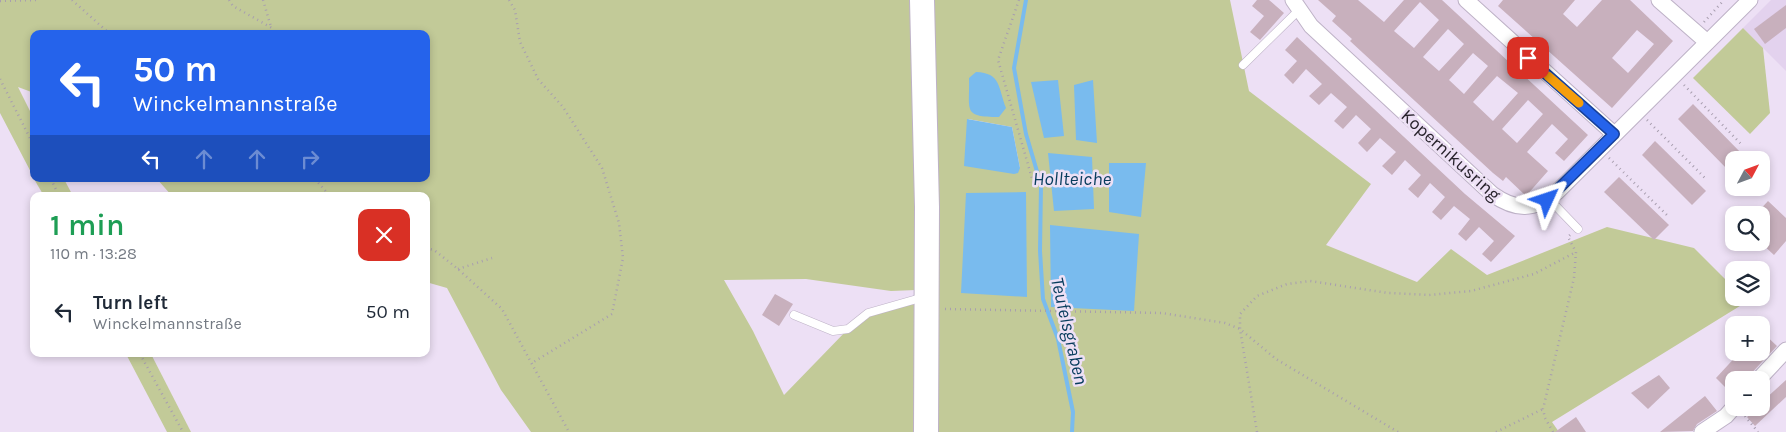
<!DOCTYPE html>
<html lang="en">
<head>
<meta charset="utf-8">
<style>
	:root { --surface:#fff; --page:#f6f6f7; --text:#1f2937; --muted:#747a83 }
	body { margin:0; font-family:Karla,sans-serif; background:var(--page); color:var(--text); height:100vh; display:flex; flex-direction:column; font-size:19px; white-space:nowrap }
	* { box-sizing:border-box; margin:0 }
	p { font-size:16px; color:var(--muted) }
	.icon { flex:none; width:28px; height:28px; fill:none; stroke:currentColor; stroke-width:2; stroke-linecap:round; stroke-linejoin:round }
	.map { position:relative; flex:1; overflow:hidden }
	.panel { position:absolute; left:30px; top:192px; width:400px; height:165px; display:flex; flex-direction:column; background:var(--surface); border-radius:10px; box-shadow:0 2px 8px #0003 }
	.panel>* { flex:none }
	.hud { position:absolute; left:30px; top:30px; width:400px; height:152px; border-radius:10px; box-shadow:0 2px 8px #0003; background:#2563eb; color:#fff; overflow:hidden }
	.needle { width:32px; rotate:49deg }
	.fabs { position:absolute; left:1725px; top:151px; display:grid; gap:10px }
	.fabs a { display:grid; place-items:center; width:45px; height:45px; border-radius:10px; background:var(--surface); box-shadow:0 2px 8px #0003; font-size:25px }
	.pin { position:absolute; display:grid; place-items:center; width:42px; height:42px; color:#fff; margin:-21px; border-radius:10px; box-shadow:0 2px 8px #0006 }
	.me { position:absolute; width:55px; margin:-28px; rotate:48deg; stroke-linejoin:round; filter:drop-shadow(0 0 4px #0008) }
	.turn { display:flex; align-items:center; gap:18px; height:105px; padding:0 20px; font-size:22px }
	.turn .icon { width:65px; height:65px; stroke-width:2.5 }
	.turn b { display:block; font-size:35px; line-height:42px }
	.lanes { display:flex; align-items:center; height:48px; padding:0 20px; background:#0003; justify-content:center; gap:25px; direction:ltr }
	.lanes .off { opacity:.35 }
	.round { display:grid; place-items:center; flex:none; width:52px; height:52px; border-radius:10px; background:var(--page) }
	.summary { display:flex; align-items:center; justify-content:space-between; height:85px; padding:0 20px }
	h1 { font-size:30px; font-weight:600; line-height:38px; color:#1e9e55 }
	ul { padding:0; list-style:none }
	li { display:flex; align-items:center; gap:15px; height:70px; padding:0 20px }
	li div { flex:1 }
	li b { display:block; font-size:19px }
	li em { font-style:normal }
	.map>svg:first-child { display:block }
</style>
</head>
<body>
<div class="map">
<svg width="1786" height="432" viewBox="0 0 1786 432">
	<rect width="100%" height="100%" fill="#ede0f5"/>
	<!-- built -->
	<path fill="#e3d2ee" d="M1771,0H1786V71L1743,28Z"/>
	<!-- green -->
	<g fill="#c2ca98" fill-rule="evenodd">
		<path d="M0,0H917L916,290L891,291L806,279L724,280L753,331L784,395L848,329L868,313L913,304L919,308V432H531L501,390L447,288L426,282V196H172L157,179H426V34H34V93L18,87L34,119V178L0,113Z"/>
		<path d="M933,0H1230L1249,91L1371,184L1326,245L1417,282L1451,249L1487,275L1607,227L1694,248L1734,288V298H1744L1748,301L1552,422L1559,432H934ZM968,119L1012,127L1020,168Z"/>
		<path d="M1743,28L1763,48L1770,113L1750,134L1693,78Z"/>
		<path d="M34,179H64L73,196H44Z"/>
		<path d="M126,354H151L191,432H167Z"/>
	</g>
	<!-- water -->
	<g fill="#79bbee">
		<path d="M976,72C1001,73 998,87 1006,108L999,117C962,117 970,111 969,78Z"/>
		<path d="M1058,80L1064,136L1044,138L1031,82Z"/>
		<path d="M1093,80L1097,143L1076,140L1074,85Z"/>
		<path d="M967,119L1012,127L1020,168L1018,173L1014,174L964,166Z"/>
		<path d="M1048,153L1092,157L1094,209L1054,211Z"/>
		<path d="M1109,163H1146L1141,217L1109,212Z"/>
		<path d="M1026,192L1027,297L961,293L966,193Z"/>
		<path d="M1050,225L1139,234L1134,311L1051,307Z"/>
	</g>
	<g fill="none" stroke-linecap="round" stroke-linejoin="round">
		<!-- stream -->
		<path stroke="#79bbee" stroke-width="4" d="M1026,0L1014,68L1026,134L1041,185L1040,251L1043,299L1058,339L1073,412L1072,432"/>
	</g>
	<!-- building -->
	<g fill="#c8b0bd" fill-rule="evenodd">
		<path d="M1257,0H1269L1284,13L1260,40L1250,32L1264,16L1252,6Z"/>
		<path d="M1318,0H1358L1384,22L1404,0H1442L1588,135L1564,161L1555,153L1568,139L1552,124L1527,152L1548,171L1526,196L1506,177L1503,181L1493,173L1350,41L1352,39L1332,21L1336,16ZM1420,2L1439,20L1414,48L1394,31ZM1448,29L1464,44L1439,71L1423,57ZM1473,53L1488,66L1464,94L1449,80ZM1497,76L1518,93L1493,121L1473,102ZM1528,100L1543,114L1517,143L1502,129Z"/>
		<path d="M1503,0H1575L1563,14L1577,27L1602,0H1630L1673,41L1612,108L1498,6ZM1637,30L1654,44L1628,73L1612,58Z"/>
		<path d="M1786,5V28L1765,44L1754,29Z"/>
		<path d="M1297,37L1465,194L1515,236L1491,262L1482,254L1494,241L1479,227L1466,241L1458,234L1470,219L1454,206L1441,220L1432,212L1445,197L1430,183L1418,198L1408,189L1421,175L1405,160L1392,175L1382,166L1396,152L1380,138L1367,152L1358,143L1371,129L1356,115L1343,129L1334,121L1347,107L1331,93L1319,105L1309,96L1322,84L1306,69L1293,84L1284,75L1297,61L1285,50Z"/>
		<path d="M1693,104L1743,155L1738,160H1734V164L1728,170L1678,119Z"/>
		<path d="M1655,141L1706,191L1692,205L1642,155Z"/>
		<path d="M1619,177L1669,225L1654,240L1604,192Z"/>
		<path d="M1768,201L1786,218V241L1774,255L1761,243V215H1755Z"/>
		<path d="M775,294L793,304L779,326L762,315Z"/>
		<path d="M1761,331L1777,346L1745,380H1734V396L1716,378L1740,352H1761Z"/>
		<path d="M1659,375L1670,388L1648,409L1631,393Z"/>
		<path d="M1786,380V397L1755,426L1747,417L1758,408H1761L1764,400Z"/>
		<path d="M1705,396L1717,411L1697,424L1693,431L1660,432Z"/>
		<path d="M1576,417L1586,432H1555Z"/>
	</g>
	<g fill="none" stroke-linecap="round" stroke-linejoin="round">
		<defs>
			<g id="service">
				<path d="M1243,65L1299,10"/>
				<path d="M1549,199L1578,229"/>
				<path d="M794,315L833,331L848,329L868,313L924,297"/>
			</g>
			<g id="minor">
				<path d="M1293,0L1311,26L1492,194C1516,211 1534,211 1557,192L1750,0"/>
				<path d="M1466,0L1614,134"/>
				<path d="M1659,0L1707,42"/>
				<path d="M1758,380L1786,350"/>
				<path d="M1702,432L1726,416L1734,407"/>
			</g>
			<path id="primary" d="M922,0L927,207L926,432"/>
		</defs>
		<!-- service casing -->
		<use href="#service" stroke="#beb2c7" stroke-width="9"/>
		<!-- minor casing -->
		<use href="#minor" stroke="#beb2c7" stroke-width="17"/>
		<!-- primary casing -->
		<use href="#primary" stroke="#beb2c7" stroke-width="26"/>
		<!-- path -->
		<g stroke="#a89eaf" stroke-width="2.5" stroke-dasharray="1 4" stroke-linecap="butt">
			<path d="M72,0L110,34"/>
			<path d="M229,0L233,6L272,28L275,34"/>
			<path d="M263,0L271,27"/>
			<path d="M509,0L515,10L520,42L538,79L563,107L602,168L619,223L623,258L612,314L532,363"/>
			<path d="M1019,0L998,60L1033,182"/>
			<path d="M0,1L39,0"/>
			<path d="M1704,22L1724,0"/>
			<path d="M0,79L34,146"/>
			<path d="M1684,85L1742,145"/>
			<path d="M1647,120L1706,179"/>
			<path d="M1609,158L1669,217"/>
			<path d="M51,179L59,196"/>
			<path d="M315,179L330,196"/>
			<path d="M426,248L434,250L458,269L502,309L569,432"/>
			<path d="M458,269L492,258"/>
			<path d="M945,309L1162,313L1225,323L1240,329L1276,359L1398,432"/>
			<path d="M140,354L183,432"/>
			<path d="M1745,416L1758,432"/>
			<path d="M1257,432L1240,329V314L1257,296L1287,284L1310,281L1388,293L1429,295L1471,291L1534,274L1576,252"/>
			<path d="M1496,432L1543,409"/>
			<path d="M1553,432L1545,418L1543,409L1574,278L1576,252L1568,237L1570,235"/>
		</g>
		<!-- service -->
		<use href="#service" stroke="#fff" stroke-width="8"/>
		<!-- minor -->
		<use href="#minor" stroke="#fff" stroke-width="15"/>
		<!-- primary -->
		<use href="#primary" stroke="#fff" stroke-width="24"/>
	</g>
	<g fill="none" stroke-linecap="round" stroke-linejoin="round">
		<defs>
			<path id="route" d="M1528,58L1614,134L1547,200"/>
		</defs>
		<!-- route casing -->
		<use href="#route" stroke="#184099" stroke-width="12"/>
		<!-- route -->
		<use href="#route" stroke="#2563eb" stroke-width="9"/>
		<!-- slow -->
		<path stroke="#f59e0b" stroke-width="9" d="M1548,76L1579,103"/>
	</g>
	<g text-anchor="middle" dominant-baseline="central" stroke-width="5" stroke-linejoin="round" paint-order="stroke">
		<!-- street labels -->
		<g font-size="18" fill="#29242d" stroke="#ede0f5">
			<text transform="translate(1451 155) rotate(42)">Kopernikusring</text>
		</g>
		<!-- water labels -->
		<g font-size="19" font-style="italic" fill="#073c5d" stroke="#ede0f5">
			<text x="1072" y="179">Hollteiche</text>
			<text transform="translate(1069 331) rotate(77)">Teufelsgraben</text>
		</g>
	</g>
</svg>
<div class="fabs">
<a><svg class="needle" viewBox="-14 -14 28 28"><path d="M0-13l5 13h-10z" fill="#e53935"/><path d="M0 13l5-13h-10z" fill="#747a83"/></svg></a>
<a><svg class="icon" aria-label="search" viewBox="0 0 24 24"><circle cx="10" cy="10" r="6"/><path d="M15 15l6 6"/></svg></a>
<a><svg class="icon" aria-label="layers" viewBox="0 0 24 24"><path d="M12 4l9 5-9 5-9-5zM3 14l9 5 9-5"/></svg></a>
<a>+</a>
<a>−</a>
</div>
<div class="pin" style="left:1528px;top:58px;background:#d93025"><svg class="icon" aria-label="arrive" viewBox="0 0 24 24"><path d="M6 21V4h12l-3 4 3 4H6"/></svg></div>
<svg class="me" style="left:1547px;top:200px" viewBox="-20 -20 40 40"><path d="M0-17L14 15 0 8-14 15z" fill="#2563eb" stroke="#fff" stroke-width="4"/></svg>
<div class="hud">
<div class="turn"><svg class="icon" aria-label="left" viewBox="0 0 24 24"><path d="M17 20v-9H6M10 6l-5 5 5 5"/></svg><div><b>50 m</b>Winckelmannstraße</div></div>
<div class="lanes"><svg class="icon" aria-label="left" viewBox="0 0 24 24"><path d="M17 20v-9H6M10 6l-5 5 5 5"/></svg><svg class="icon off" aria-label="ahead" viewBox="0 0 24 24"><path d="M12 20V5M6 11l6-6 6 6"/></svg><svg class="icon off" aria-label="ahead" viewBox="0 0 24 24"><path d="M12 20V5M6 11l6-6 6 6"/></svg><svg class="icon off" aria-label="right" viewBox="0 0 24 24"><path d="M7 20v-9h11M14 6l5 5-5 5"/></svg></div>
</div>
<section class="panel">
<div class="summary"><div><h1>1 min</h1><p>110 m · 13:28</p></div><a class="round" style="background:#d93025;color:#fff"><svg class="icon" aria-label="close" viewBox="0 0 24 24"><path d="M6 6l12 12M18 6L6 18"/></svg></a></div>
<ul>
<li><svg class="icon" aria-label="left" viewBox="0 0 24 24"><path d="M17 20v-9H6M10 6l-5 5 5 5"/></svg><div><b>Turn left</b><p>Winckelmannstraße</p></div><em>50 m</em></li>
</ul>
</section>
</div>
</body>
</html>
